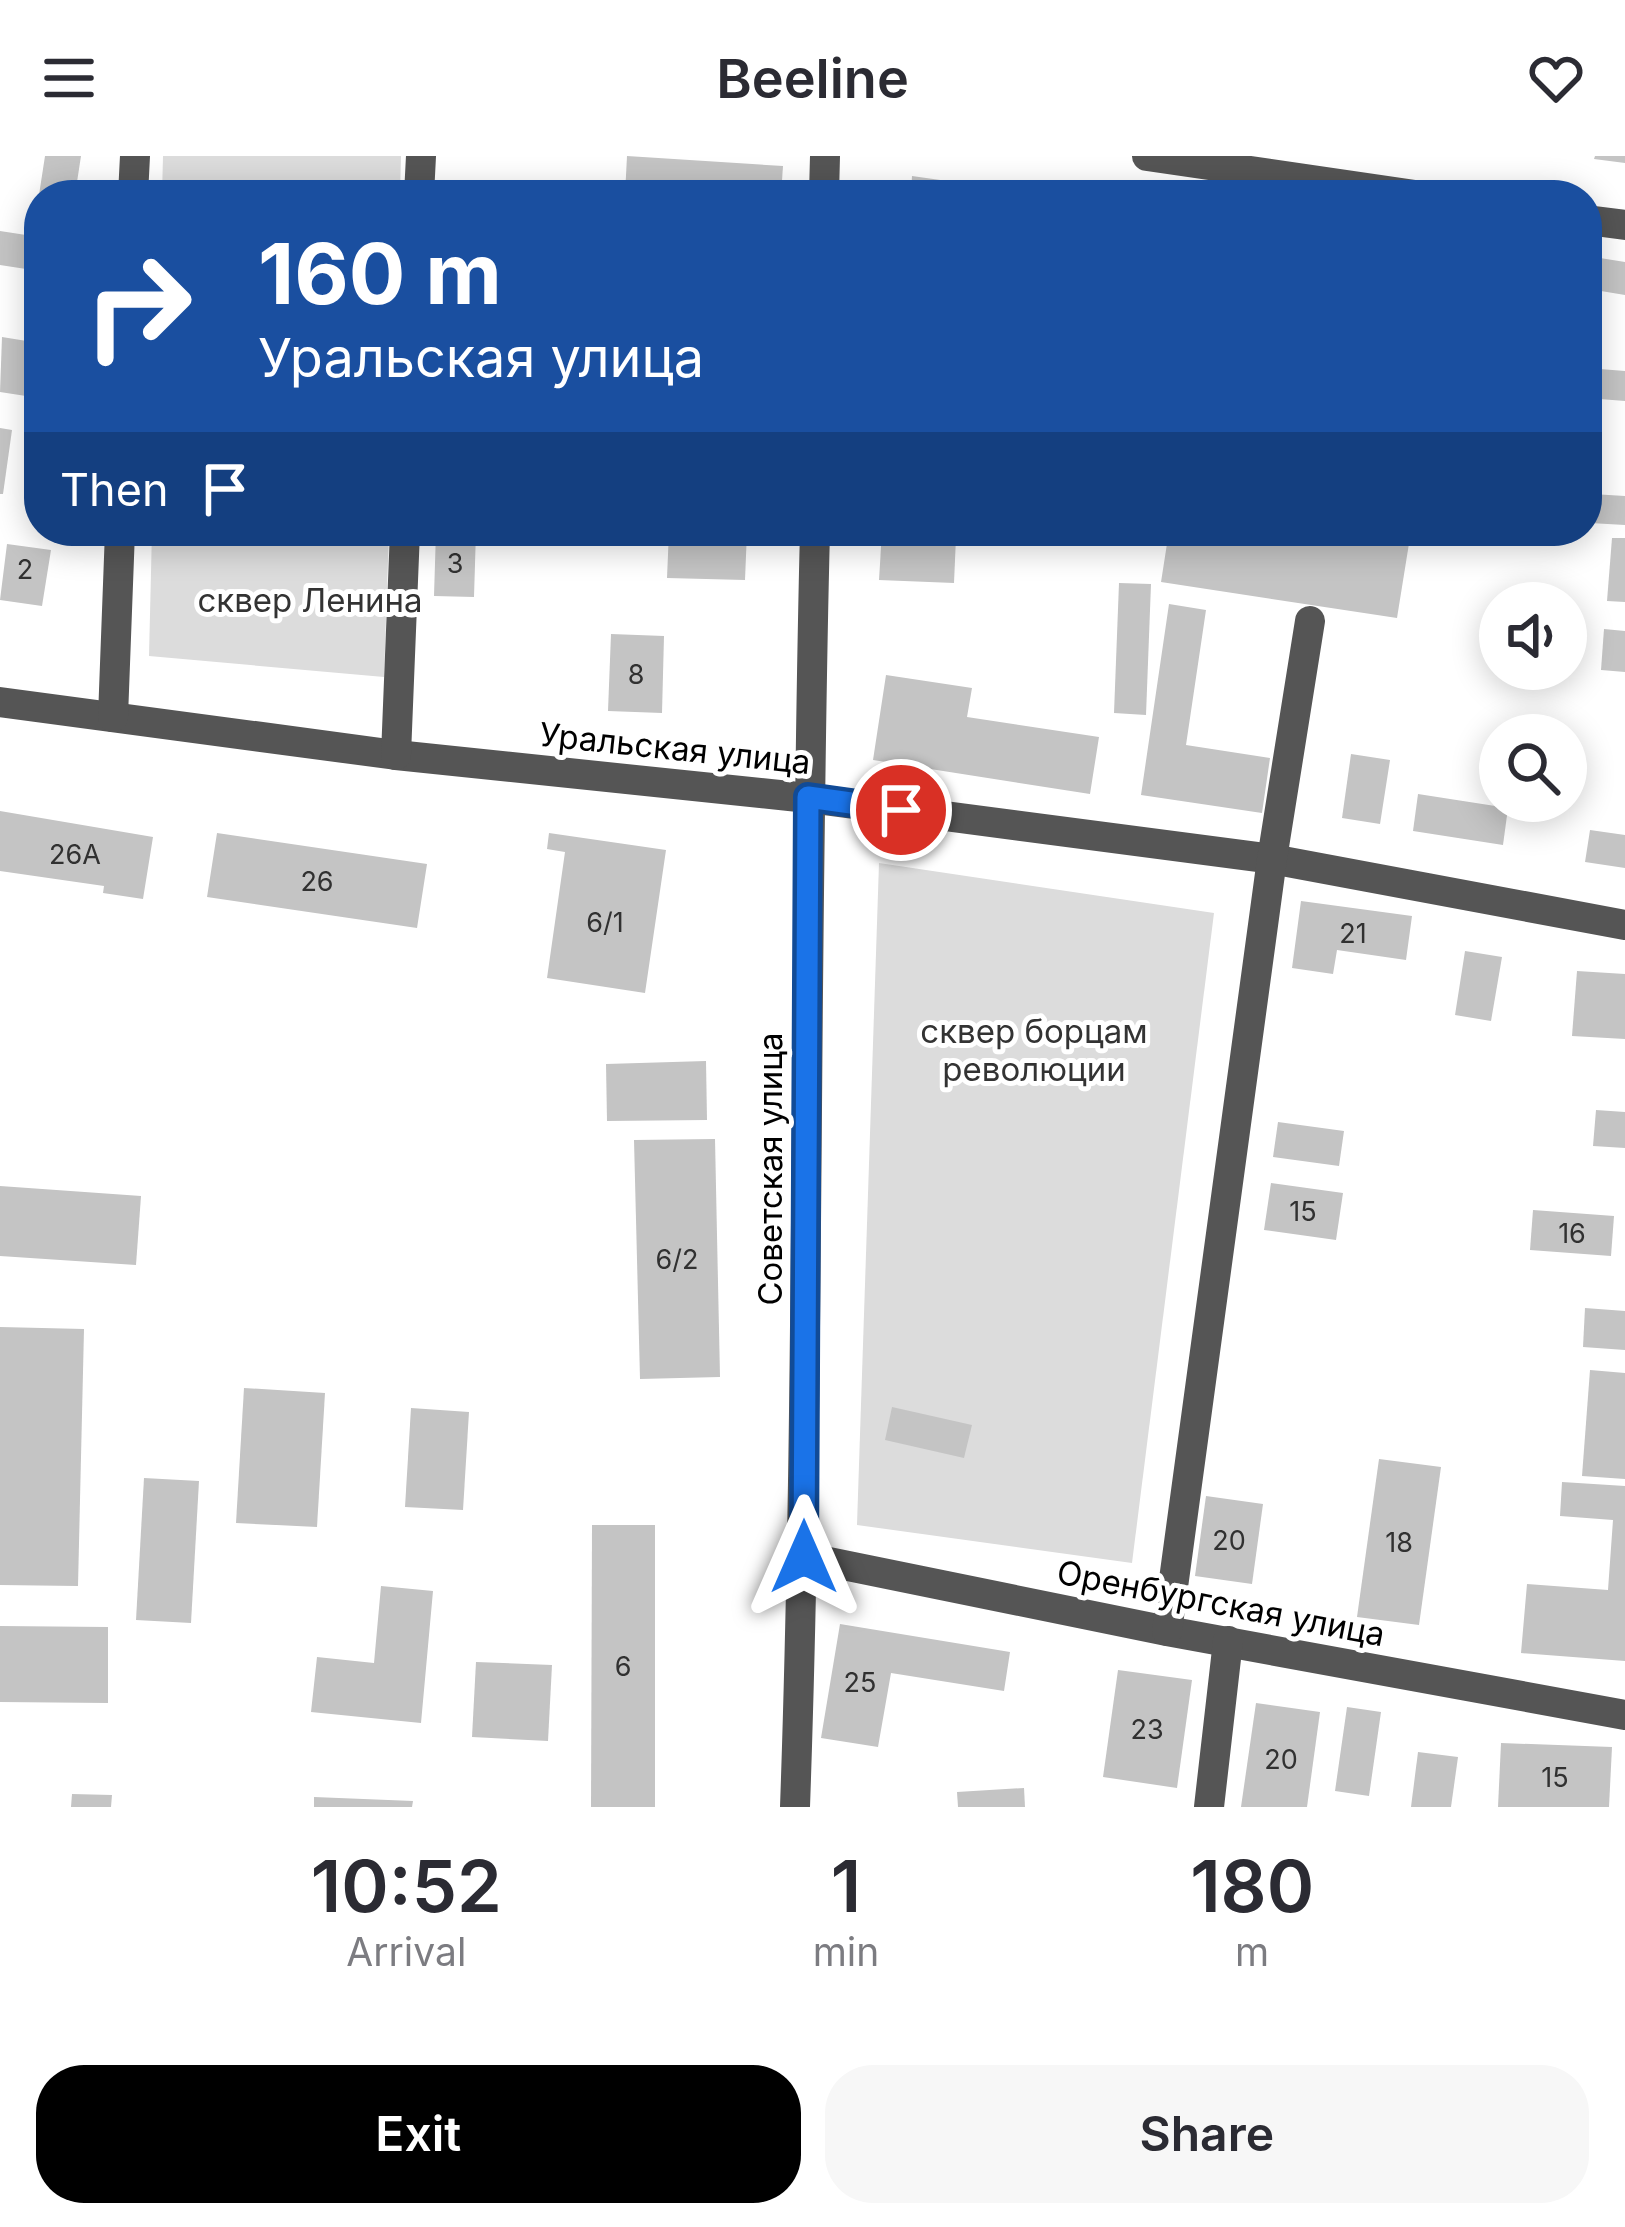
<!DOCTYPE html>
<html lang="en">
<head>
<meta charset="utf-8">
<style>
	:root { --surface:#fff; --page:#f7f7f7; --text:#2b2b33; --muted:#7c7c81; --accent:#000 }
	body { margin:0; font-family:Inter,sans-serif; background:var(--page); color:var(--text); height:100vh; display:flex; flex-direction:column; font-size:45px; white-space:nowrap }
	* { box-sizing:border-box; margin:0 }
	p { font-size:39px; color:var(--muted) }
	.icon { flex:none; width:66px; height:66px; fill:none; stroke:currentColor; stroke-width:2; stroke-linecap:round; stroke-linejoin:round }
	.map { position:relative; height:1651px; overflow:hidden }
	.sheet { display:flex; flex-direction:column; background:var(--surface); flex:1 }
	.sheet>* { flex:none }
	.guide { position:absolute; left:24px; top:24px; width:1578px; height:366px; border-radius:48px; box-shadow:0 6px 30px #0003; background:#1a4fa0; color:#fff; overflow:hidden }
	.controls { position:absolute; left:1479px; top:426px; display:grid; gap:24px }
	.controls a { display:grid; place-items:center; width:108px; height:108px; border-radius:50%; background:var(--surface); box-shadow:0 6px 30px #0003; font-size:60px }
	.pin { position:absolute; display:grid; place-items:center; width:102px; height:102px; color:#fff; margin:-51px; border:6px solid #fff; border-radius:50%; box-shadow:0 3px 12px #0007 }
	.me { position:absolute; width:132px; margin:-66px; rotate:0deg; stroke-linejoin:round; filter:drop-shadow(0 0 9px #0008) }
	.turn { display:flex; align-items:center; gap:42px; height:252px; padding:0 36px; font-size:54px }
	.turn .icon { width:156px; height:156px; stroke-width:2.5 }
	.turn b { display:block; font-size:84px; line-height:102px }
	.then { display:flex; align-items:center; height:114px; padding:0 36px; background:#0003; gap:24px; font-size:45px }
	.eta { display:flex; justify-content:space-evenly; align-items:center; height:204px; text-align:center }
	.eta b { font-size:72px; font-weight:600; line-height:84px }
	.button { display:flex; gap:24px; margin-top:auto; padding:24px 36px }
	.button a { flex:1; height:138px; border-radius:48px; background:var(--accent); color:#fff; font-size:48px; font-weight:600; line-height:138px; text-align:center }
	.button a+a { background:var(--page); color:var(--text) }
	header { display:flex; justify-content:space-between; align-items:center; height:156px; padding:0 36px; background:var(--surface); font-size:54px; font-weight:600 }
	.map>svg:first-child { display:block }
</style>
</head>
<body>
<header><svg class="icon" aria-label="menu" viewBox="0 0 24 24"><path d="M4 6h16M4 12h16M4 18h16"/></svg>Beeline<svg class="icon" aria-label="heart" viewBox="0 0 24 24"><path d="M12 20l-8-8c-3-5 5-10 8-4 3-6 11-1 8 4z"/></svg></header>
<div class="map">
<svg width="1625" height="1651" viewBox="0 0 1625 1651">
	<rect width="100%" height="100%" fill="#fff"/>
	<!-- green -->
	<g fill="#dcdcdc">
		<path d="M163,0H401L400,39H162Z"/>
		<path d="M152,375H389L384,521L149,500Z"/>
		<path d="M879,707L1214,757L1132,1407L857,1369Z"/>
	</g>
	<!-- building -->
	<g fill="#c4c4c4">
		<path d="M45,0H81L75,39H39Z"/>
		<path d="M627,0L783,10L781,39H625Z"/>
		<path d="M1595,0H1625V7L1594,3Z"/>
		<path d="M912,20L1026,36L1025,39H911Z"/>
		<path d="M1171,24L1254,36V39H1168Z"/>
		<path d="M459,28L547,36V39H458Z"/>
		<path d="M0,75L39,81V115L0,109Z"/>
		<path d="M1600,102L1625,106V139L1595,134Z"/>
		<path d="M2,181L39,187V242L0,236Z"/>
		<path d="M1587,212L1625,215V245L1587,242Z"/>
		<path d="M0,272L12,274L3,338H0Z"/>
		<path d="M1592,338L1625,340V369L1590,367Z"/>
		<path d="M436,375H476L474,441L434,440Z"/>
		<path d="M669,375H747L745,424L667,422Z"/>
		<path d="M882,375L956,381L954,427L879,424Z"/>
		<path d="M1169,375H1411L1397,462L1161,426Z"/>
		<path d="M1612,382H1625V446L1607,445Z"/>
		<path d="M7,388L51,394L42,450L0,444Z"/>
		<path d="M1119,427L1151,428L1146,559L1114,557Z"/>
		<path d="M1169,448L1206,454L1186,589L1270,602L1262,657L1141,639Z"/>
		<path d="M1604,473L1625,475V516L1601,514Z"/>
		<path d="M611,478L664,480L662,557L608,555Z"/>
		<path d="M886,519L972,532L967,561L1099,581L1090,638L873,604Z"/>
		<path d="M1351,598L1390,604L1380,668L1342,662Z"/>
		<path d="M1418,638L1508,652L1503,689L1413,675Z"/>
		<path d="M0,655L153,681L143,743L103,737L104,730L0,715Z"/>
		<path d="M1590,674L1625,679V712L1585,706Z"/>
		<path d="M217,677L427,708L417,772L207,741Z"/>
		<path d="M549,677L666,694L645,837L547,822L565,696L547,693Z"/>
		<path d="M1301,745L1412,760L1406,804L1337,794L1333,818L1292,812Z"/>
		<path d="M1465,795L1502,801L1491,865L1455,859Z"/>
		<path d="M1577,815L1625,818V883L1572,880Z"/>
		<path d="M706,905L707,964L607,965L606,908Z"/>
		<path d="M1596,954L1625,956V992L1593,990Z"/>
		<path d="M1278,966L1344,975L1339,1010L1273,1001Z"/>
		<path d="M715,983L720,1221L640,1223L634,984Z"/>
		<path d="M1271,1027L1343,1037L1336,1084L1264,1074Z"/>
		<path d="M0,1030L141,1040L136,1109L0,1100Z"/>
		<path d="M1533,1054L1614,1060L1611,1100L1530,1094Z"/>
		<path d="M1585,1152L1625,1155V1194L1583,1191Z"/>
		<path d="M0,1171L84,1173L78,1430L0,1429Z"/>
		<path d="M1590,1214L1625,1217V1323L1582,1320Z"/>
		<path d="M244,1232L325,1237L317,1371L236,1367Z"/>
		<path d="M892,1251L972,1269L964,1302L885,1284Z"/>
		<path d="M411,1252L469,1256L463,1354L405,1351Z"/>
		<path d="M1379,1303L1441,1311L1419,1469L1357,1461Z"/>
		<path d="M144,1322L199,1325L191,1467L136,1464Z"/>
		<path d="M1562,1326L1625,1330V1505L1521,1497L1527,1428L1608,1434L1613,1364L1560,1360Z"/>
		<path d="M1206,1340L1263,1348L1252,1428L1195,1420Z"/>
		<path d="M592,1369H655V1651H591Z"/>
		<path d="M381,1430L433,1435L421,1567L311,1556L317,1501L374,1507Z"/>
		<path d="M840,1468L1010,1496L1004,1535L891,1517L878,1591L821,1582Z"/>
		<path d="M0,1470L108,1471V1547L0,1546Z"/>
		<path d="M476,1506L552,1509L548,1585L472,1581Z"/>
		<path d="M1118,1514L1192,1524L1177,1632L1103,1621Z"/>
		<path d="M1256,1547L1320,1556L1307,1651H1241Z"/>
		<path d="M1347,1551L1381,1556L1369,1640L1335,1635Z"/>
		<path d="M1501,1587L1612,1591L1609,1651H1498Z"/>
		<path d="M1418,1596L1458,1601L1451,1651H1411Z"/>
		<path d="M1024,1632L1025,1651H958L957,1636Z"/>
		<path d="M72,1638L112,1639L111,1651H71Z"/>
		<path d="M314,1641L413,1645L412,1651H314Z"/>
	</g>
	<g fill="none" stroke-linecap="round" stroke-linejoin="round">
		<!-- minor -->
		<g stroke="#555" stroke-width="30">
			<path d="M1147,0L1415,39"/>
			<path d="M133,39L135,0"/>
			<path d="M419,39L421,0"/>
			<path d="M824,39L825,0"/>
			<path d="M1587,64L1625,69"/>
			<path d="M0,546L396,599L808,642L1272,703L1625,769"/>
			<path d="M113,561L120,375"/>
			<path d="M396,599L405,375"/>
			<path d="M804,1401L1167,1475L1625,1559"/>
			<path d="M1167,1475L1272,703L1310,465"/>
			<path d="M795,1651C810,1226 804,800 815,375"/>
			<path d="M1209,1651L1228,1485"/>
		</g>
	</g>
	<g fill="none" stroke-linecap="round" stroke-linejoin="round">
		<defs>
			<path id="route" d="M804,1401L808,641L901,654"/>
		</defs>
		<!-- route casing -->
		<use href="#route" stroke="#114b97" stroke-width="30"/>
		<!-- route -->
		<use href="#route" stroke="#1a73e8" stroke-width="21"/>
	</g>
	<g text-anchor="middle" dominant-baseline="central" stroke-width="10" stroke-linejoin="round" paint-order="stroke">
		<!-- number labels -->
		<g font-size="27" fill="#313131">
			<text x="455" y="407">3</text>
			<text x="25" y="413">2</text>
			<text x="636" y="518">8</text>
			<text x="75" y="698">26А</text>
			<text x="317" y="725">26</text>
			<text x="605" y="766">6/1</text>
			<text x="1353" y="777">21</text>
			<text x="1303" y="1055">15</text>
			<text x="1572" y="1077">16</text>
			<text x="677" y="1103">6/2</text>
			<text x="1229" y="1384">20</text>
			<text x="1399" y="1386">18</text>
			<text x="623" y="1510">6</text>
			<text x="860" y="1526">25</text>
			<text x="1147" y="1573">23</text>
			<text x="1281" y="1603">20</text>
			<text x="1555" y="1621">15</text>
		</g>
		<!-- park labels -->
		<g font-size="33" fill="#333" stroke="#fff">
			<text x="310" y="444">сквер Ленина</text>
			<text x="1034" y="875">сквер борцам<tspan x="1034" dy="38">революции</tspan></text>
		</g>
		<!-- street labels -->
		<g font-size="33" fill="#000" stroke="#fff">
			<text transform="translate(675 592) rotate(6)">Уральская улица</text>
			<text transform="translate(770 1013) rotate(-90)">Советская улица</text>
			<text transform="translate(1221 1447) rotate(11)">Оренбургская улица</text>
		</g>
	</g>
</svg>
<div class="controls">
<a><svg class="icon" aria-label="sound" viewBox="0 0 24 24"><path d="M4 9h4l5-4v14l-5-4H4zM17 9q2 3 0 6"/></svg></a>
<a><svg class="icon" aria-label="search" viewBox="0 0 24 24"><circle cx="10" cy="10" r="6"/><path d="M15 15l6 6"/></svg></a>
</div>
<div class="pin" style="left:901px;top:654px;background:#d93025"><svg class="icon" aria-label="arrive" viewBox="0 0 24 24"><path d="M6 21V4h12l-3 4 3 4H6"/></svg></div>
<svg class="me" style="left:804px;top:1401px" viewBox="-20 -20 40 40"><path d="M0-17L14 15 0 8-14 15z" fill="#1a73e8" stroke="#fff" stroke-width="4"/></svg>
<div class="guide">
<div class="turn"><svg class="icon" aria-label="right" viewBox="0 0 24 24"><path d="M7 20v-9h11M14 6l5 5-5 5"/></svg><div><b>160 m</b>Уральская улица</div></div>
<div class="then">Then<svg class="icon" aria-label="arrive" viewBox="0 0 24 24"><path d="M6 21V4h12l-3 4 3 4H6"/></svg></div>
</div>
</div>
<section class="sheet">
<div class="eta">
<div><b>10:52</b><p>Arrival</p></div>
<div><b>1</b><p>min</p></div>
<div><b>180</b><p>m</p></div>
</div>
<div class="button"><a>Exit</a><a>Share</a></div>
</section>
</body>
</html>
